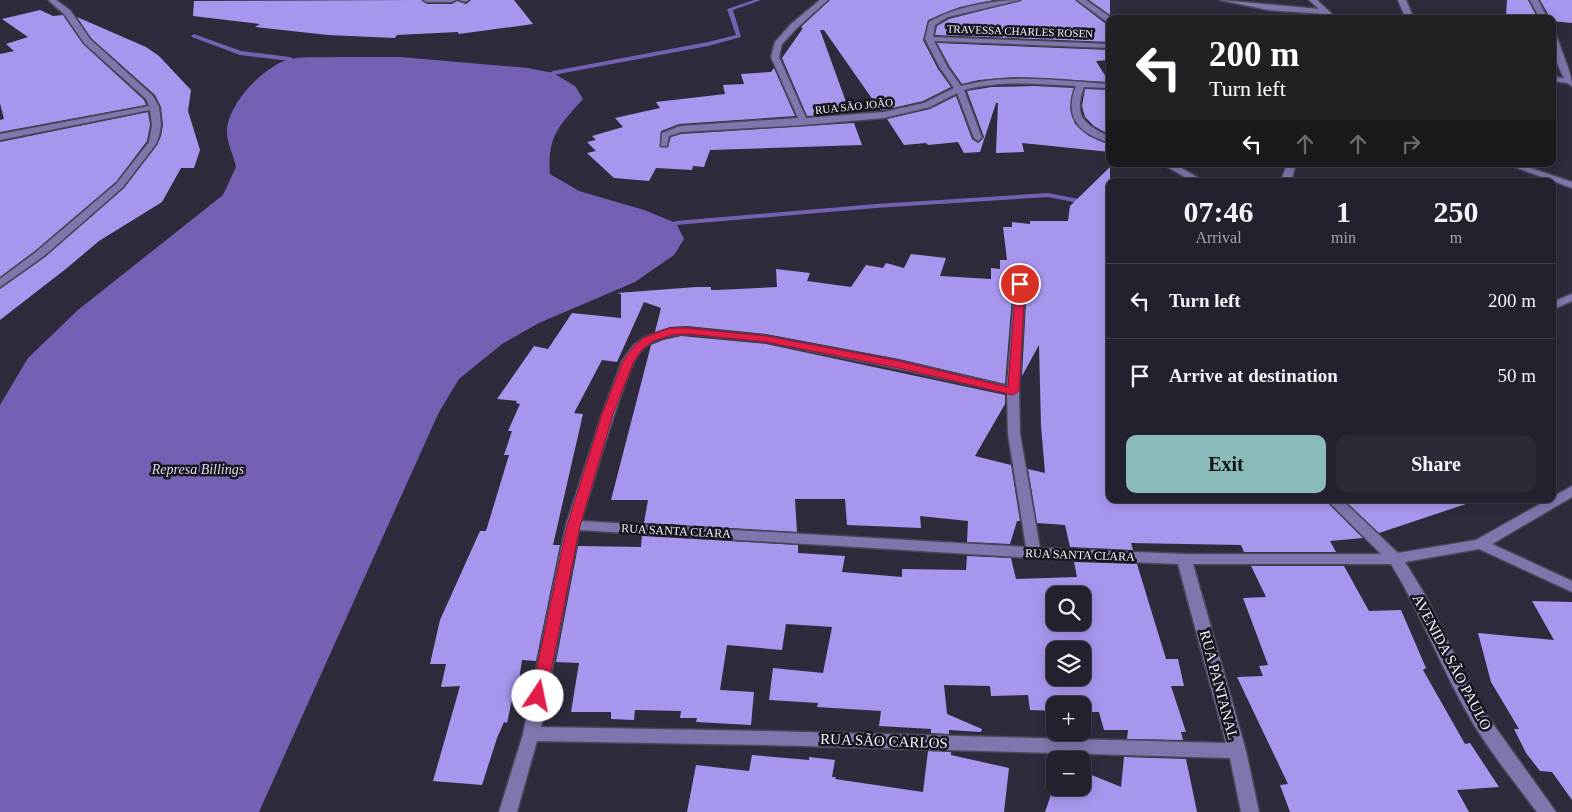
<!DOCTYPE html>
<html lang="en">
<head>
<meta charset="utf-8">
<style>
	:root { --surface:#22212d; --page:#2a2935; --text:#f1f3f6; --muted:#a2a3aa; --line:#3f3e49; --accent:#8bbbb9 }
	body { margin:0; font-family:"Times New Roman",serif; background:var(--page); color:var(--text); height:100vh; display:flex; flex-direction:column; font-size:19px; white-space:nowrap }
	* { box-sizing:border-box; margin:0 }
	p { font-size:16px; color:var(--muted) }
	.icon { flex:none; width:28px; height:28px; fill:none; stroke:currentColor; stroke-width:2; stroke-linecap:round; stroke-linejoin:round }
	.map { position:relative; flex:1; overflow:hidden }
	.drawer { position:absolute; left:1106px; top:178px; width:450px; height:325px; display:flex; flex-direction:column; background:var(--surface); border-radius:10px; box-shadow:0 2px 12px #0003,0 0 0 1px var(--line) }
	.drawer>* { flex:none }
	.banner { position:absolute; left:1106px; top:15px; width:450px; height:152px; border-radius:10px; box-shadow:0 2px 12px #0003,0 0 0 1px var(--line); background:#202124; color:#fff; overflow:hidden }
	.fabs { position:absolute; left:1046px; top:586px; display:grid; gap:10px }
	.fabs a { display:grid; place-items:center; width:45px; height:45px; border-radius:10px; background:var(--surface); box-shadow:0 2px 12px #0003,0 0 0 1px var(--line); font-size:25px }
	.pin { position:absolute; display:grid; place-items:center; width:42px; height:42px; color:#fff; margin:-21px; border:2px solid #fff; border-radius:50%; box-shadow:0 1px 5px #0007 }
	.me { position:absolute; width:55px; margin:-28px; rotate:11deg; stroke-linejoin:round; filter:drop-shadow(0 0 4px #0008) }
	.turn { display:flex; align-items:center; gap:18px; height:105px; padding:0 20px; font-size:22px }
	.turn .icon { width:65px; height:65px; stroke-width:2.5 }
	.turn b { display:block; font-size:35px; line-height:42px }
	.lanes { display:flex; align-items:center; height:48px; padding:0 20px; background:#0003; justify-content:center; gap:25px; direction:ltr }
	.lanes .off { opacity:.35 }
	.eta { display:flex; justify-content:space-evenly; align-items:center; height:85px; text-align:center }
	.eta b { font-size:30px; font-weight:700; line-height:35px }
	.action { display:flex; gap:10px; margin-top:auto; padding:10px 20px }
	.action a { flex:1; height:58px; border-radius:10px; background:var(--accent); color:#111; font-size:20px; font-weight:700; line-height:58px; text-align:center }
	.action a+a { background:var(--page); color:var(--text) }
	ul { padding:0; list-style:none }
	li { display:flex; align-items:center; gap:15px; height:75px; padding:0 20px; border-top:1px solid var(--line) }
	li div { flex:1 }
	li b { display:block; font-size:19px }
	li em { font-style:normal }
	.map>svg:first-child { display:block }
</style>
</head>
<body>
<div class="map">
<svg width="1572" height="812" viewBox="0 0 1572 812">
	<rect width="100%" height="100%" fill="#2e2c3c"/>
	<!-- water -->
	<path fill="#7461b4" d="M338,57H400L528,68L553,73L575,86L583,99C559,126 547,136 550,174L579,191L644,210L676,223L684,239L674,255L635,282L539,323L502,344L459,379L439,412L259,812H0V405L28,358L78,310L223,195L236,167C234,157 228,145 227,134C225,106 265,64 291,59C306,56 323,58 338,57Z"/>
	<g fill="none" stroke-linecap="round" stroke-linejoin="round">
		<!-- stream -->
		<g fill="#7461b4" fill-rule="evenodd">
			<path d="M754,0H761L733,10L741,37L708,46L553,75L550,73L553,71L708,42L736,35L727,9Z"/>
			<path d="M194,34L241,51L290,57L293,59L290,61L240,55L192,37L191,36Z"/>
			<path d="M1048,193L1110,205V209L1048,197L876,208L676,225L672,223L676,221L876,204Z"/>
		</g>
	</g>
	<!-- building -->
	<g fill="#a896ee" fill-rule="evenodd">
		<path d="M421,0L427,4H452L457,1L466,4L471,0H514L533,24L459,34L458,32L397,35L395,38L328,35L255,27L260,24L193,16L194,1Z"/>
		<path d="M830,0H994L960,7L928,20L923,40L938,69L951,87L923,101L884,110H880L824,30H820L850,113L807,116L782,58L803,28H801L803,25Z"/>
		<path d="M1022,0H1075L1106,24H1110V42L935,35L937,26L949,19Z"/>
		<path d="M1089,0H1110V15Z"/>
		<path d="M1507,0H1528L1538,19L1506,16Z"/>
		<path d="M1540,0H1572V23L1552,21Z"/>
		<path d="M40,10L53,16L63,15L83,44L144,100L146,105L0,132V120L4,119L0,103V54L14,51L6,44L28,37L2,19Z"/>
		<path d="M77,17L146,47L159,56L191,90L188,111L200,150L194,168H181L162,202L99,241L67,268L0,320V289L45,257L124,188L157,145L161,136L163,125L161,107L155,95L91,38Z"/>
		<path d="M937,43L1110,50V60L1096,61L1109,82L1016,77L979,80L962,84L950,67Z"/>
		<path d="M774,68L795,116L679,124L661,131L660,147H668L671,137L681,134L854,123L862,145L710,150L704,167L693,166L692,170L656,168L649,181L614,178L587,153L596,151L587,142L596,140L592,136L623,127L615,118L660,108L656,102L725,94L723,85L744,84L741,74L771,72Z"/>
		<path d="M1034,86L1074,88L1070,107L1075,124L1089,136L1110,145V152L1022,143L1024,152L996,153L998,103H996L980,152L964,153L958,142L928,145L926,143L904,145L887,119L930,109L956,96L972,139L978,143L984,137L967,91L992,87Z"/>
		<path d="M1085,89L1110,90V135L1094,126L1085,117L1082,106Z"/>
		<path d="M148,112L150,125L147,141L116,182L35,251L0,277V142Z"/>
		<path d="M1110,167V499H1324L1363,538L1330,541L1336,552H1244L1241,545L1131,543L1133,550L1070,547L1065,525L1037,523L1028,469L1045,473L1041,426L1039,345L1022,376L1027,284L1021,279L1013,284L1005,384L899,359L766,334L687,326L670,327L655,332L661,308L644,302L617,362L602,360L574,413L583,414L553,545H560L536,661L522,660L519,680L516,681L507,723L504,722L497,738L482,785L433,781L460,686L441,687L446,664H430L440,620L480,531H486L509,455H504L512,431H508L520,404L516,403L517,401L497,399L534,346L548,349L572,313L621,318V294L617,293L696,287H711V290H717L777,287L776,269L810,273L807,281L851,287L866,265L883,268L886,263L904,268L911,254L946,258L940,276L991,279V268L1000,269V260H1007L1003,227H1012V222L1030,224V221H1068L1070,206Z"/>
		<path d="M681,336L766,344L1005,395V404L975,456L1011,465L1020,521H1017L1010,544L967,542L968,521L920,516L921,528L847,525L845,499H795L797,532L644,523L648,500H611L651,345L663,340Z"/>
		<path d="M1343,499H1469V503L1379,533Z"/>
		<path d="M642,536L798,545V553L845,556L842,572L902,577V569L966,570L967,556L1011,558L1016,579L1077,577L1074,562L1137,564L1166,659H1178L1184,686H1171L1186,732H1181L1183,740L1127,739L1128,730H1104L1099,712H1082V705H1055V711L1030,710L1028,695L991,696L990,686L944,685L947,714L982,729L981,732L949,730V734L931,733V729L879,726L881,711L817,707L818,703L769,700L773,668L823,673L832,627L786,624L782,650L727,645L720,690L754,692L751,725L696,722L697,718H680L681,711L635,710L634,720L611,719V712H571L579,663L556,662L578,546L641,547ZM1055,595H1082V622H1055ZM1055,650H1082V678H1055Z"/>
		<path d="M1251,566H1344L1369,611L1401,610L1426,668L1423,670L1465,744L1470,743L1499,787L1457,790L1469,812H1290L1280,785L1288,784L1237,677L1263,676L1259,666L1268,665L1243,598L1266,597Z"/>
		<path d="M1532,601L1572,602V800L1552,772L1540,771L1526,753L1514,729H1519L1491,682L1478,633L1554,640Z"/>
		<path d="M928,751L951,752V755L1009,768L1004,812H687L696,765L749,771L752,755L809,760V757L835,760L832,777H836L835,779L923,792Z"/>
		<path d="M1124,757L1186,759L1197,812H1045L1055,783V788H1064L1082,796V771L1121,787Z"/>
	</g>
	<g fill="none" stroke-linecap="round" stroke-linejoin="round">
		<defs>
			<g id="minor">
				<path d="M48,0H56L70,10L90,39L153,96L159,107L161,125L159,136L156,144L123,187L44,256L0,287V279L36,252L117,183L149,142L152,125L150,110L0,140V134L149,106L146,99L84,43L64,14Z"/>
				<path d="M423,0H456L452,2H427Z"/>
				<path d="M459,0H469L465,2Z"/>
				<path d="M820,0H828L797,28L782,44L779,57L806,118L884,112L924,103L954,88L940,68L925,39L929,22C952,8 992,0 1020,0L948,17L935,25L933,37L1110,44V48L934,41L948,68L961,86C1009,73 1061,81 1110,84V88L1084,87C1073,117 1084,124 1110,137V143C1080,134 1063,118 1076,86C1038,84 1001,80 964,90L982,138L978,141L974,138L957,93L930,107L884,118L804,125L681,132L669,136L667,146H661L662,133L680,126L798,118L771,57L775,42L791,24Z"/>
				<path d="M1077,0H1086L1113,19H1110V22H1107Z"/>
				<path d="M1220,0L1319,9L1309,0H1317L1332,14L1328,16L1324,14L1268,10Z"/>
				<path d="M1398,0H1406L1414,19H1406Z"/>
				<path d="M1530,0H1538L1548,19H1540Z"/>
				<path d="M1552,32L1556,34C1560,48 1572,73 1572,86L1567,83L1552,81V77L1564,78C1556,63 1552,49 1552,32Z"/>
				<path d="M1162,164H1174L1204,181H1192Z"/>
				<path d="M1287,164H1296L1291,181H1281Z"/>
				<path d="M1506,164H1519L1572,182V188Z"/>
				<path d="M1020,281L1025,284L1019,391L1020,434L1040,548L1184,554H1381L1326,499H1341L1398,553L1476,540L1572,486V497L1492,544L1572,581V592L1479,549L1405,562L1424,593L1478,703L1556,812H1537C1512,779 1486,747 1466,711C1439,663 1420,611 1391,564H1193L1246,751L1259,812H1241L1230,758L766,745L537,741L517,812H499L523,734L566,525L602,414L622,361L634,345L645,337L670,329L687,328L766,336L899,361L1007,386L1015,284ZM687,334L766,342L899,369L1007,393L1008,434L1026,547L581,521C595,478 607,434 622,392C628,378 631,362 641,351C652,338 671,335 687,334ZM579,530L1034,558L1178,564L1226,743L766,731L541,727Z"/>
				<path d="M1572,294V301L1552,310V302Z"/>
			</g>
		</defs>
		<!-- minor casing -->
		<use href="#minor" stroke="#494757" stroke-width="3"/>
		<!-- minor -->
		<use href="#minor" fill="#8075ac" fill-rule="evenodd"/>
	</g>
	<!-- route -->
	<path fill="#e11d48" stroke="#92132f" d="M1020,281L1025,284L1019,391L1013,395L899,368L766,342L687,334L672,335L653,341L642,350L634,361L613,414L580,526L546,696L544,701L538,702L533,701L531,696L567,526L602,414L623,361L635,345L645,337L670,328H687L766,336L899,361L1008,387L1016,284Z"/>
	<g text-anchor="middle" dominant-baseline="central" stroke-width="5" stroke-linejoin="round" paint-order="stroke">
		<!-- far-street labels -->
		<g font-size="11" fill="#f1f0fb" stroke="#17151d">
			<text transform="translate(1020 31) rotate(2)">TRAVESSA CHARLES ROSEN</text>
			<text transform="translate(854 106) rotate(-6)">RUA SÃO JOÃO</text>
		</g>
		<!-- street labels -->
		<g font-size="12" fill="#f1f0fb" stroke="#17151d">
			<text transform="translate(676 531) rotate(3)">RUA SANTA CLARA</text>
			<text transform="translate(1080 555) rotate(2)">RUA SANTA CLARA</text>
		</g>
		<!-- water labels -->
		<g font-size="14" font-style="italic" fill="#ddd9f0" stroke="#17151d">
			<text x="198" y="469">Represa Billings</text>
		</g>
		<!-- near-street labels -->
		<g font-size="15" fill="#f1f0fb" stroke="#17151d">
			<text transform="translate(1452 662) rotate(62)">AVENIDA SÃO PAULO</text>
			<text transform="translate(1219 685) rotate(75)">RUA PANTANAL</text>
			<text transform="translate(884 741) rotate(2)">RUA SÃO CARLOS</text>
		</g>
	</g>
</svg>
<div class="fabs">
<a><svg class="icon" aria-label="search" viewBox="0 0 24 24"><circle cx="10" cy="10" r="6"/><path d="M15 15l6 6"/></svg></a>
<a><svg class="icon" aria-label="layers" viewBox="0 0 24 24"><path d="M12 4l9 5-9 5-9-5zM3 14l9 5 9-5"/></svg></a>
<a>+</a>
<a>−</a>
</div>
<div class="pin" style="left:1020px;top:284px;background:#d93025"><svg class="icon" aria-label="arrive" viewBox="0 0 24 24"><path d="M6 21V4h12l-3 4 3 4H6"/></svg></div>
<svg class="me" style="left:538px;top:696px" viewBox="-20 -20 40 40"><circle r="19" fill="#fff"/><path d="M0-13L10 11 0 6-10 11z" fill="#e11d48"/></svg>
<div class="banner">
<div class="turn"><svg class="icon" aria-label="left" viewBox="0 0 24 24"><path d="M17 20v-9H6M10 6l-5 5 5 5"/></svg><div><b>200 m</b>Turn left</div></div>
<div class="lanes"><svg class="icon" aria-label="left" viewBox="0 0 24 24"><path d="M17 20v-9H6M10 6l-5 5 5 5"/></svg><svg class="icon off" aria-label="ahead" viewBox="0 0 24 24"><path d="M12 20V5M6 11l6-6 6 6"/></svg><svg class="icon off" aria-label="ahead" viewBox="0 0 24 24"><path d="M12 20V5M6 11l6-6 6 6"/></svg><svg class="icon off" aria-label="right" viewBox="0 0 24 24"><path d="M7 20v-9h11M14 6l5 5-5 5"/></svg></div>
</div>
<section class="drawer">
<div class="eta">
<div><b>07:46</b><p>Arrival</p></div>
<div><b>1</b><p>min</p></div>
<div><b>250</b><p>m</p></div>
</div>
<ul>
<li><svg class="icon" aria-label="left" viewBox="0 0 24 24"><path d="M17 20v-9H6M10 6l-5 5 5 5"/></svg><div><b>Turn left</b></div><em>200 m</em></li>
<li><svg class="icon" aria-label="arrive" viewBox="0 0 24 24"><path d="M6 21V4h12l-3 4 3 4H6"/></svg><div><b>Arrive at destination</b></div><em>50 m</em></li>
</ul>
<div class="action"><a>Exit</a><a>Share</a></div>
</section>
</div>
</body>
</html>
